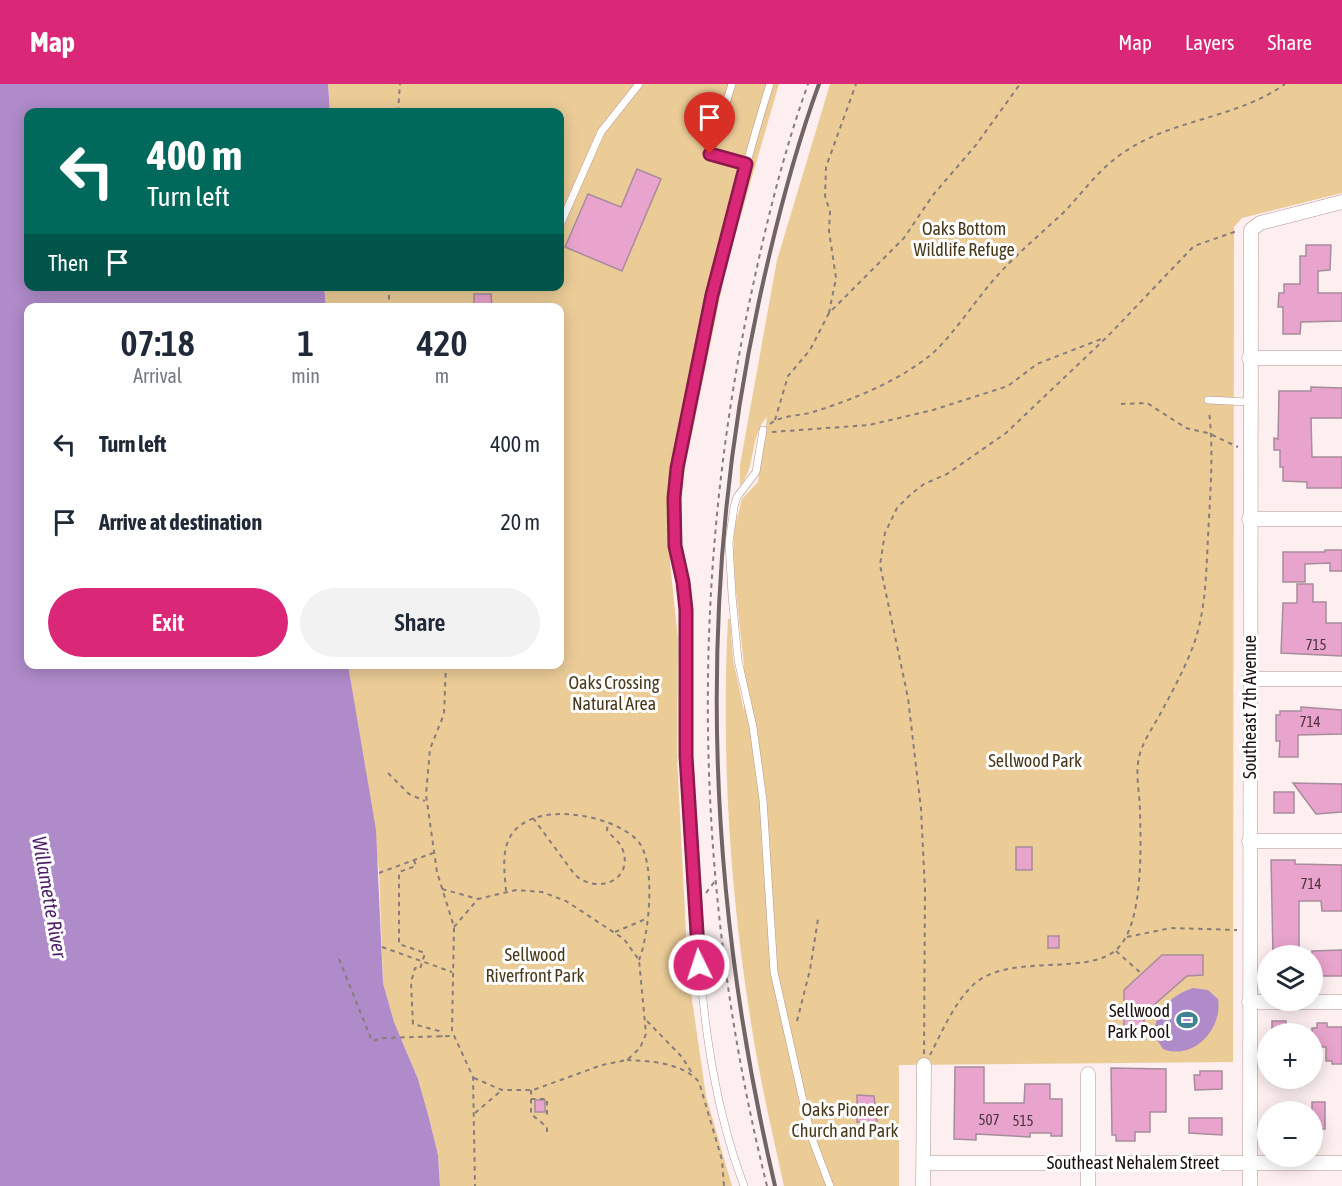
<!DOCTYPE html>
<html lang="en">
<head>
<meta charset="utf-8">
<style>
	:root { --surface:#fff; --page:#f2f2f3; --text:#1f2937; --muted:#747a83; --accent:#db2777 }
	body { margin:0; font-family:"Asap Condensed",sans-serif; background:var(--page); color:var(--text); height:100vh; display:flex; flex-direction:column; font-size:22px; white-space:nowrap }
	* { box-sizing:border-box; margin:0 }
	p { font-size:20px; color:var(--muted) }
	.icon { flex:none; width:33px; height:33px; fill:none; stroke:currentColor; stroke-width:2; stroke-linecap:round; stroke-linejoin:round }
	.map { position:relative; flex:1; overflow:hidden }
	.drawer { position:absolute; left:24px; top:219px; width:540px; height:366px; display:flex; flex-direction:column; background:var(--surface); border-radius:12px; box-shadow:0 3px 15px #0003 }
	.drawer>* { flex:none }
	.banner { position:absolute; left:24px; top:24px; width:540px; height:183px; border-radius:12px; box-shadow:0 3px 15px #0003; background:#00695c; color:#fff; overflow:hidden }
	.tools { position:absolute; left:1257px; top:861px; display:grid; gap:12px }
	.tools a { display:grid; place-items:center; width:66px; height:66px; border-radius:50%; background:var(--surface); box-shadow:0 3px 15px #0003; font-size:30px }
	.pin { position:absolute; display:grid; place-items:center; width:51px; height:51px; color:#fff; margin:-62px -26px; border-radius:50% 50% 50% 0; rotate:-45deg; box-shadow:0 0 6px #0007 }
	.pin .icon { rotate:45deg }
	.me { position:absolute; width:66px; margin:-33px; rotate:356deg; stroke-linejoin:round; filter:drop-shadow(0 0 4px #0008) }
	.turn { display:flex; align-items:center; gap:21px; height:126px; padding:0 24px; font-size:27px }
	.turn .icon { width:78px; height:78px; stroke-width:2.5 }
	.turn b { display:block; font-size:42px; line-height:51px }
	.then { display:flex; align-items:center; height:57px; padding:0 24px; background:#0003; gap:12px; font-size:22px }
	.eta { display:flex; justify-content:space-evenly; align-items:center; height:102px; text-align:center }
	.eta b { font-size:36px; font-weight:600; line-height:42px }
	.primary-button { display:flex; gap:12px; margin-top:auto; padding:12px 24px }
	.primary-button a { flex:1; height:69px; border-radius:36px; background:var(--accent); color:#fff; font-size:24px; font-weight:600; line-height:69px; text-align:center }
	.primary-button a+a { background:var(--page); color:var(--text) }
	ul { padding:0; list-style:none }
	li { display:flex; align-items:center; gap:18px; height:78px; padding:0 24px }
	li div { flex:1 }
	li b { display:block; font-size:22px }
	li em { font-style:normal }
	header { display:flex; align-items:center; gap:36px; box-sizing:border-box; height:84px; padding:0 30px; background:var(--accent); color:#fff }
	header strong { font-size:28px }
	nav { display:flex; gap:33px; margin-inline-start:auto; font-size:21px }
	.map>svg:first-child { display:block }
</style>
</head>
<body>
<header>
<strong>Map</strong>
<nav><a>Map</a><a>Layers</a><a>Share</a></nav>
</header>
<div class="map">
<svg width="1342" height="1102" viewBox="0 0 1342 1102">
	<rect width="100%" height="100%" fill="#fdefef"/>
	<!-- green -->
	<g fill="#ebcc97">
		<path d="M328,0H779L727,179L687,373L670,478L678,556L677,671L688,888L706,1012L732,1102H440L438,1071L429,1034L418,995L394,938L383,899L379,786L348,581L560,580V224L326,223L324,203L560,202V28H330Z"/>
		<path d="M830,0H1342V109L1242,134L1234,143L1233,978L899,981V1102H784C773,1052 761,1001 753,951C730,814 721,673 728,535H730L733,575L744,627V582L733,480L734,446L742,415L758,398L767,333C749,352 757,382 740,402V381L777,176Z"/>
	</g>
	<!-- water -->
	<g fill="#af8bc9">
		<path d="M0,0H328L330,28H28V202L324,203L326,223L28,224V580L348,581L376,746L383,899L394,938L418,995L429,1034L438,1071L440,1102H0Z"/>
		<path d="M1193,904L1208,906L1218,915C1223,945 1193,977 1163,965L1154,951C1155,927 1171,911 1193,904Z"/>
	</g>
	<!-- building -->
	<g fill="#e9a4cd" stroke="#a78c9c" stroke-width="1.5">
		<path d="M637,85L661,95L622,187L565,163L588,110L621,123Z"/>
		<path d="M1306,161H1331L1330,186L1318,187V209H1342V237L1301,238L1300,250H1283V223H1278L1279,209H1284V200H1300V172H1306Z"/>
		<path d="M474,210H491L492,224H474Z"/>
		<path d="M1311,303L1342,304V334H1311L1312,373H1342V404H1307V398L1283,397V383H1280V366H1274V354L1278,355L1279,307H1311Z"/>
		<path d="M1325,466H1342V487H1330V479L1305,480V498H1283V468H1325Z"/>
		<path d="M1297,500H1313V518H1326V539H1342V572L1281,569L1283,519H1297Z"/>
		<path d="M1301,623L1342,626V650L1298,651V673H1279L1280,657H1276V631H1280V627H1301Z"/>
		<path d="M1293,699L1342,700V728L1316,730Z"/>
		<rect x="1274" y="708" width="20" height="21"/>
		<rect x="1016" y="763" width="16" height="23"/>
		<path d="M1271,776H1295V780L1342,781V827H1322L1321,817H1299V872H1273Z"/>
		<rect x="1048" y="852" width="11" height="12"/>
		<path d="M1342,866V892H1312V867Z"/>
		<path d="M1162,871H1203V891L1187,892L1155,920L1144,934V950H1124V906Z"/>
		<rect x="1272" y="937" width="14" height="13"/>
		<path d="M1317,939H1327V943H1342V980H1332V977H1326V963H1312V944H1317Z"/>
		<path d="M955,983H984V1019H1024L1025,1000H1050V1015H1062V1052H1051V1049H1030V1053L976,1050V1056L954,1055Z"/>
		<path d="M1111,984L1166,985V1028H1150V1048H1135V1057H1116V1051H1112Z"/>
		<path d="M1200,987H1222V1005L1195,1006L1194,991H1200Z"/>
		<path d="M857,1011L874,1012L877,1038H857Z"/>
		<rect x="535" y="1016" width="10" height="12"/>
		<rect x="1312" y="1018" width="13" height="27"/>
		<path d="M1189,1034H1222V1051L1189,1049Z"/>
	</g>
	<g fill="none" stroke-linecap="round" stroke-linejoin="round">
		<defs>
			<g id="lane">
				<path d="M732,0L710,70L746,80"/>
				<path d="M560,141L601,48L639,0"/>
				<path d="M1208,316L1249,318"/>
				<path d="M763,346L756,388L737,413L734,423L729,459L732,511L738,576L753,643L763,716L774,888L811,1052L830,1102"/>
				<path d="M744,1102C709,1009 701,913 695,815C693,768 687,721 686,674C684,631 687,588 687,545C686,495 669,449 675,399C678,371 686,344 692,317C713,209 737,105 770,0"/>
			</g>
			<g id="street">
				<path d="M1249,274H1342"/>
				<path d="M1249,435H1342"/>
				<path d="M1249,595H1342"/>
				<path d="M1249,757H1342"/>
				<path d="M1249,918H1342"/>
				<path d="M1088,990V1102"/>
				<path d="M924,1079H1342"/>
				<path d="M923,1102L924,981"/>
				<path d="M1250,1102L1251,146L1260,139L1342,118"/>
			</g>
		</defs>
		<!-- lane casing -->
		<use href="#lane" stroke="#b59496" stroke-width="8"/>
		<!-- street casing -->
		<use href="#street" stroke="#b59496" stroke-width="15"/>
		<!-- path -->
		<g stroke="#887c7c" stroke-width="2" stroke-dasharray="4.5 4.5" stroke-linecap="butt">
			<path d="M398,28L400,0"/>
			<path d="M389,202V224"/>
			<path d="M829,229L836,194L829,147L830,128L825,112L826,83L856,0"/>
			<path d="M1121,320L1147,319L1186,344L1208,349L1238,363"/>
			<path d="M775,336L788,292L810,266L829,229L904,154L933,111L976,61L1020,0"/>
			<path d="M770,340C781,331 800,332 813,328C852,316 896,298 928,273C947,259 974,219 990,200C1012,174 1037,153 1062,130C1080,112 1095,90 1116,74C1167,34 1233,37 1285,0"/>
			<path d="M772,348L869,341L933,326L1008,302L1037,280L1104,254"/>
			<path d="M446,580L444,630L430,665L426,711L437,788L454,843L452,947L473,993L475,1102"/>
			<path d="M388,689L409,710L425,717"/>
			<path d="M533,734L575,791C600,812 635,794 622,764C619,757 611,752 607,746L608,740"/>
			<path d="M414,776L416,782L399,788V860L425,869L420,885L415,884L411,898L413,940L439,947L442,953"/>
			<path d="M379,789L433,769"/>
			<path d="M442,805L478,815"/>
			<path d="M506,807C505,791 501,769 510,753C531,715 612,730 637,756C657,776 649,852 639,876"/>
			<path d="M706,809L715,797"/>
			<path d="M454,843L478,815L516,806L542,808L566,817L624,855L639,876L646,950L640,964L627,976L602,981L533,1006H502L474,994"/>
			<path d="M615,848L648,834"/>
			<path d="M1127,853L1171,844L1237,846"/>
			<path d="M382,863L452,888"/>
			<path d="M1116,867L1142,890"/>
			<path d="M339,875L372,957L382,954L452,952"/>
			<path d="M647,937L682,973L692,989"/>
			<path d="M797,937L810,886L818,835"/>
			<path d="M924,970L925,806L921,725L908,614L880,481L885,449L897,424L911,410L924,400L947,390L1006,349L1107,253L1194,162L1237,147"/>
			<path d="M930,971C942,948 953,921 972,902C1007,867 1089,894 1118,864C1143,839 1141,764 1140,729C1140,712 1136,695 1138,679C1140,662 1150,648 1158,634C1170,612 1183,588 1192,565C1206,529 1206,491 1208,453C1210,411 1214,369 1209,327"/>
			<path d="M627,976C651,977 683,979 699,998L722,1076L724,1102"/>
			<path d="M531,1006V1030L547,1043V1051"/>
			<path d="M531,1015H547V1031"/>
			<path d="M475,1029L502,1006"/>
			<path d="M767,1102C694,808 688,502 752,206C767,136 784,67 808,0"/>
		</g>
		<!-- lane -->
		<use href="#lane" stroke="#fff" stroke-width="7"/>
		<!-- street -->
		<use href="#street" stroke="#fff" stroke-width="14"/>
		<!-- rail -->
		<path stroke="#706464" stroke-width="4" d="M775,1102C706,808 695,513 759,217C775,143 793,71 819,0"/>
	</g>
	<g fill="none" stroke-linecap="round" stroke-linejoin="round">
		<defs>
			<path id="route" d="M699,881L686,672V526L683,498L675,462L674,414L677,384L712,211L746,80L710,70"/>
		</defs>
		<!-- route casing -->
		<use href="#route" stroke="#8e194d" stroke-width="15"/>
		<!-- route -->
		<use href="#route" stroke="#db2777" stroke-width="10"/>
	</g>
	<!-- icons -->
	<defs>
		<symbol id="stadium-bare" viewBox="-9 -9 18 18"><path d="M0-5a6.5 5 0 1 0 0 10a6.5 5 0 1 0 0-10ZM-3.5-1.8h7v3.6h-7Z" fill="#3f8391" stroke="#fff" stroke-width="2.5" paint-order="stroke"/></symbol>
	</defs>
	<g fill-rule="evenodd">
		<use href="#stadium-bare" x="1172" y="921" width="30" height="30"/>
	</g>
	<g text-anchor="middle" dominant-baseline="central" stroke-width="6" stroke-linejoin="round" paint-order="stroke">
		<!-- number labels -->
		<g font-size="15" fill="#4d343e">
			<text x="1316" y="560">715</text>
			<text x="1310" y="637">714</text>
			<text x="1311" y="799">714</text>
			<text x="989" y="1035">507</text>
			<text x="1023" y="1036">515</text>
		</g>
		<!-- park labels -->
		<g font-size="18" fill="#483719" stroke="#fff">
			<text x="964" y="144">Oaks Bottom<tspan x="964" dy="21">Wildlife Refuge</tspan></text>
			<text x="614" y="598">Oaks Crossing<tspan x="614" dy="21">Natural Area</tspan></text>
			<text x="1035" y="676">Sellwood Park</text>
			<text x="535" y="870">Sellwood<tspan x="535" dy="21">Riverfront Park</tspan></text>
			<text x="845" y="1025">Oaks Pioneer<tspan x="845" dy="21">Church and Park</tspan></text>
		</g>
		<!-- street labels -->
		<g font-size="18" fill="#190e0e" stroke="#fff">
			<text transform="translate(1249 623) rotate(-90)">Southeast 7th Avenue</text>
			<text x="1133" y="1078">Southeast Nehalem Street</text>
		</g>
		<!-- poi labels -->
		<g font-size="18" fill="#190e0e" stroke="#fff" text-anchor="end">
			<text x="1170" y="926">Sellwood<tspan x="1170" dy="21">Park Pool</tspan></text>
		</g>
		<!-- water labels -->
		<g font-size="20" font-style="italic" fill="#4e1f69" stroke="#fff">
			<text transform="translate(50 813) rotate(80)">Willamette River</text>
		</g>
	</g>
</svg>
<div class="tools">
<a><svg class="icon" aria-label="layers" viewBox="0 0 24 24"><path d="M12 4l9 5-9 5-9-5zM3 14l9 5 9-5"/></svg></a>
<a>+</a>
<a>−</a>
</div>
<div class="pin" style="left:710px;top:70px;background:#d93025"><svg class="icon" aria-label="arrive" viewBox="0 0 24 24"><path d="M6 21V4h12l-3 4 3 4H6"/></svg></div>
<svg class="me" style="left:699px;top:881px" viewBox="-20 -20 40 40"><circle r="17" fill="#db2777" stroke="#fff" stroke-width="3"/><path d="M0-11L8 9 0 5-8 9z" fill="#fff"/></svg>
<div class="banner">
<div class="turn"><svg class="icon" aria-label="left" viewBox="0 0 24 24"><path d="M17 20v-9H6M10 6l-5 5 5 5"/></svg><div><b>400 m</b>Turn left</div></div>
<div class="then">Then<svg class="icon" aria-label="arrive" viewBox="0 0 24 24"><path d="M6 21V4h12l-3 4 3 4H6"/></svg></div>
</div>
<section class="drawer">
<div class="eta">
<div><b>07:18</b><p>Arrival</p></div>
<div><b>1</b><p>min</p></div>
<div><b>420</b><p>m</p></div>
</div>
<ul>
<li><svg class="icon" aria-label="left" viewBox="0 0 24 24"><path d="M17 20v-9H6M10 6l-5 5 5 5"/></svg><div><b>Turn left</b></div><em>400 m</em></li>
<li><svg class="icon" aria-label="arrive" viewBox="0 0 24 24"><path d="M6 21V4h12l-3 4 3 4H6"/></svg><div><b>Arrive at destination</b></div><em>20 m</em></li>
</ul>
<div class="primary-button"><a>Exit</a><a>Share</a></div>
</section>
</div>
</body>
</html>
